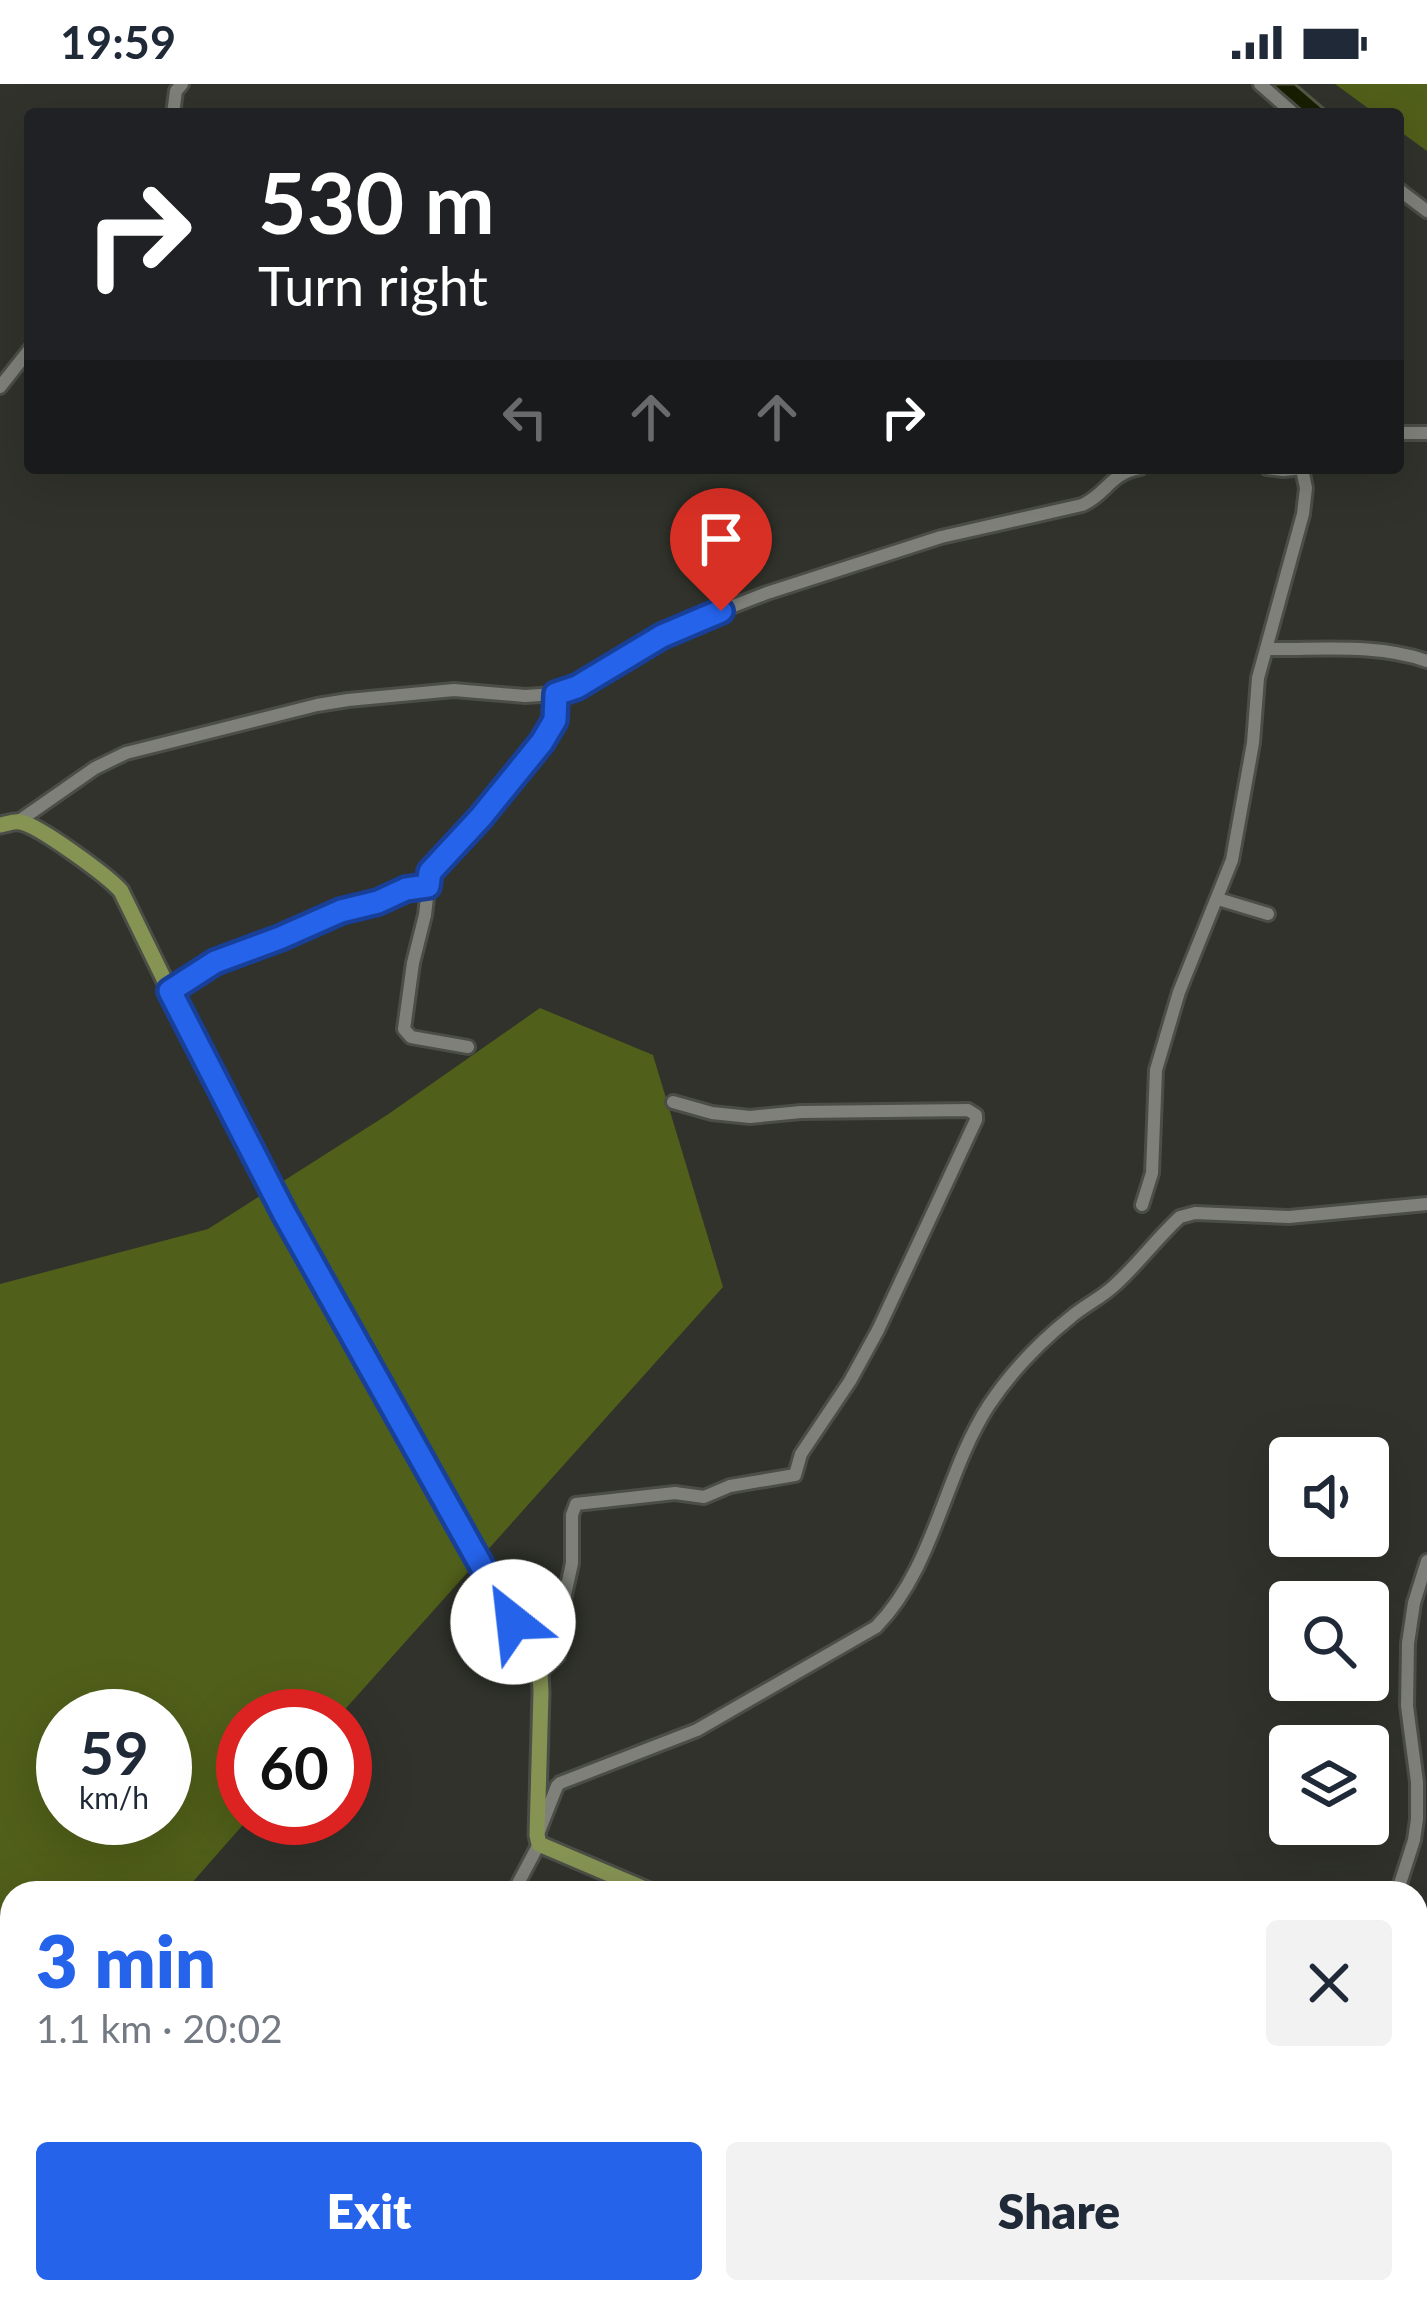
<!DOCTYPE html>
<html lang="en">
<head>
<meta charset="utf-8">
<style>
	:root { --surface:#fff; --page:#f2f2f3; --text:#1f2937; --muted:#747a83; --accent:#2563eb }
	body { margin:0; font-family:Lato,sans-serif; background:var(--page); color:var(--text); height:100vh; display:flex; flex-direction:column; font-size:45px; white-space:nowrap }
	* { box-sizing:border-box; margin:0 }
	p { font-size:39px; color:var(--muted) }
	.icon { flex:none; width:66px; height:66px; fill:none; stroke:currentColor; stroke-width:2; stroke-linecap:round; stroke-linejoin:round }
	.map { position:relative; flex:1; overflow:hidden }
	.panel { position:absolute; left:0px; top:1797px; width:1428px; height:423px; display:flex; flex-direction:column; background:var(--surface); border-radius:36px 36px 0 0; box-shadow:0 12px 48px #0002 }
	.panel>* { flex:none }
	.banner { position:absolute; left:24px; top:24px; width:1380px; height:366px; border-radius:12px; box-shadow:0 12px 48px #0002; background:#202124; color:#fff; overflow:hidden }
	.controls { position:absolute; left:1269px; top:1353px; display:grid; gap:24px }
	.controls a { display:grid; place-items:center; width:120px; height:120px; border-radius:12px; background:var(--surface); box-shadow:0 12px 48px #0002; font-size:60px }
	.speed { position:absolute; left:36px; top:1605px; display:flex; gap:24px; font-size:60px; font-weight:700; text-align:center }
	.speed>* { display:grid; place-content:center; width:156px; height:156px; border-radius:50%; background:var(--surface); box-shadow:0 12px 48px #0002; line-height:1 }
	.speed small { font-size:30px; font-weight:400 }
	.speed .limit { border:18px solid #d22; background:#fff; color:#111 }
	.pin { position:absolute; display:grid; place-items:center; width:102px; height:102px; color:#fff; margin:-123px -51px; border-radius:50% 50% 50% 0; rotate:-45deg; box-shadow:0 0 12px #0007 }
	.pin .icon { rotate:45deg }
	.me { position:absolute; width:132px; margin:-66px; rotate:331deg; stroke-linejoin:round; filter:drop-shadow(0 0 9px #0008) }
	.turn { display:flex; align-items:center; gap:42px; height:252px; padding:0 36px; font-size:54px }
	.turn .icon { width:156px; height:156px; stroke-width:2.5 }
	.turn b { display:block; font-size:84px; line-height:102px }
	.lanes { display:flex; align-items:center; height:114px; padding:0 36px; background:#0003; justify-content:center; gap:60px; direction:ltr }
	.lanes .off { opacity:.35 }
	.round { display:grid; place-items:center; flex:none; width:126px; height:126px; border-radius:12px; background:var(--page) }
	.overview { display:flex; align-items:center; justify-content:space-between; height:204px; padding:0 36px }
	h1 { font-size:72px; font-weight:800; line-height:90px; color:var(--accent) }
	.cta { display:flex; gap:24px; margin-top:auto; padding:24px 36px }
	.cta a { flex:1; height:138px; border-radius:12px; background:var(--accent); color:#fff; font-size:48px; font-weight:800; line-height:138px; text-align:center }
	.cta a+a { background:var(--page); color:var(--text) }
	.status { display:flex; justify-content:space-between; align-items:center; height:84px; padding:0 60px; background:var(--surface); direction:ltr }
	.status svg { height:33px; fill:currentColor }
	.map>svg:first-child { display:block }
</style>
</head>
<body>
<div class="status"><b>19:59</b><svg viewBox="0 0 49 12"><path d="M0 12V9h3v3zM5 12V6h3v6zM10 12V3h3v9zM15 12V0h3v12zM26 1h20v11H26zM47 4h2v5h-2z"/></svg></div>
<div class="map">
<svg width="1427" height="2218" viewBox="0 0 1427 2218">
	<rect width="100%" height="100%" fill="#30322b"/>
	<!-- green -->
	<g fill="#505f19" fill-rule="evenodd">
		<path d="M1335,0H1427V67L1398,46V30H1376Z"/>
		<path d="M540,924L653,971L723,1203L339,1632H243V1734H249L183,1809H12V1935L0,1939V1200L208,1145L387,1031ZM63,1632H165V1734H63Z"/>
		<path d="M12,2070V2208H711V2218H0V2078Z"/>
	</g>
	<!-- water -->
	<path fill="#181e02" stroke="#535742" stroke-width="3" d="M1271,0H1295L1330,30H1306Z"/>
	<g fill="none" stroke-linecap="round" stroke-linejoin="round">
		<defs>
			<g id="minor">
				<path d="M1260,0L1294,30"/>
				<path d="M173,30L176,7L182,0"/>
				<path d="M1398,105L1427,127"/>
				<path d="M0,303L30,265"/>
				<path d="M1398,349H1427"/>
				<path d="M1267,384L1283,386L1304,384"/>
				<path d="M1266,565C1319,566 1376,559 1427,577"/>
				<path d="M19,737L95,684L126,669L317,621L348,616L454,606L525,612L556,610L577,603L641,563L682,542L767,509L941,453L1082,421C1106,411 1110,389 1140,384"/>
				<path d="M1218,815L1268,830"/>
				<path d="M170,907L215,877L280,854L341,827L378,818L406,805L427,802"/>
				<path d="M468,963L411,953L404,945L413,879L425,831L430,788L481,733L541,658L555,636L556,610"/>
				<path d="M1142,1121L1152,1089L1156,986L1179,908L1232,776L1253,659L1258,594L1303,430L1306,404L1302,385"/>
				<path d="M540,1588L558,1572L562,1525L572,1479V1431L576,1420L675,1409L704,1413L730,1402L795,1391L801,1370L850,1297L878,1246L976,1036V1031L968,1026L801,1028L750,1033L712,1029L673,1018"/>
				<path d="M538,1750L557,1702L560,1699L697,1646L876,1543C935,1483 944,1390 989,1321C1011,1288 1041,1257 1071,1233C1085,1221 1103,1213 1116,1200C1139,1179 1157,1154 1180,1133L1195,1129L1289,1133L1427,1120"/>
				<path d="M513,1809L539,1760"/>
				<path d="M1397,1809L1414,1756L1417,1735V1698L1407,1622L1408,1559L1414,1519L1427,1477"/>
				<path d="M0,2018L12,2015"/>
				<path d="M825,2218L828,2208"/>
				<path d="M1273,2218L1277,2208"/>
			</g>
			<g id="major">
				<path d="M0,741C7,740 13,737 20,738C37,740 108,792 121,807L203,975L284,1128L535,1576L540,1588L541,1609L537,1751L539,1760L654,1809"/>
				<path d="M1416,2139L1427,2150"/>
			</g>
		</defs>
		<!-- minor casing -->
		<use href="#minor" stroke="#4b4d47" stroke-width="18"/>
		<!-- major casing -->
		<use href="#major" stroke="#4b4d47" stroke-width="21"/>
		<!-- minor -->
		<use href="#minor" stroke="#7e8079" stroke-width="12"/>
		<!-- major -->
		<use href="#major" stroke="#859353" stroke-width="15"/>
	</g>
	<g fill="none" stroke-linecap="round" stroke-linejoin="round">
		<defs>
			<path id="route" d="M513,1538L284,1129L170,907L215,878L280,854L341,827L378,818L406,805L428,802L430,788L481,733L542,658L555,636L556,610L577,603L662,552L721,527"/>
		</defs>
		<!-- route casing -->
		<use href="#route" stroke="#184099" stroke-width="30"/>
		<!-- route -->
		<use href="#route" stroke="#2563eb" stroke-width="21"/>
	</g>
</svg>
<div class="controls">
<a><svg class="icon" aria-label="sound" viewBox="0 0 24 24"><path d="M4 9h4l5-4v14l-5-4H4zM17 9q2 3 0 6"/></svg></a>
<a><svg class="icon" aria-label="search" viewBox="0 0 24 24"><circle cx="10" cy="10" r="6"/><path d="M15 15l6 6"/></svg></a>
<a><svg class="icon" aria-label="layers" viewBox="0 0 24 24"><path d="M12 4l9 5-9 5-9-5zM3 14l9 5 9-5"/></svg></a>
</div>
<div class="speed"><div>59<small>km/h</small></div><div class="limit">60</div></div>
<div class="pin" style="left:721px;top:527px;background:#d93025"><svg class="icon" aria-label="arrive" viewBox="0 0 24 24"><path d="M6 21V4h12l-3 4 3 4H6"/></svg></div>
<svg class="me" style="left:513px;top:1538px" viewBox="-20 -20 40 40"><circle r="19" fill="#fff"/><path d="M0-13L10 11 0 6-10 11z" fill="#2563eb"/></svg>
<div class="banner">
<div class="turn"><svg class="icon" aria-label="right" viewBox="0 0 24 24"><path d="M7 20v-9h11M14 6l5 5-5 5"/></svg><div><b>530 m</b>Turn right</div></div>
<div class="lanes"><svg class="icon off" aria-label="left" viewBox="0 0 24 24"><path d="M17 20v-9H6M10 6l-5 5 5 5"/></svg><svg class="icon off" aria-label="ahead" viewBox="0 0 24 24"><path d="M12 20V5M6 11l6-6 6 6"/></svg><svg class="icon off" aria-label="ahead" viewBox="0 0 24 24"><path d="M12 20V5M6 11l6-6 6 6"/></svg><svg class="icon" aria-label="right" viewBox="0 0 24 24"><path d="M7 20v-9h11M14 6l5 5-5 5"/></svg></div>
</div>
<section class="panel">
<div class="overview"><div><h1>3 min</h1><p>1.1 km · 20:02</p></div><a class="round"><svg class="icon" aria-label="close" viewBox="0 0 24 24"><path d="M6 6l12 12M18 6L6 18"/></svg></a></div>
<div class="cta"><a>Exit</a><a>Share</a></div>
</section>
</div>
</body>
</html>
